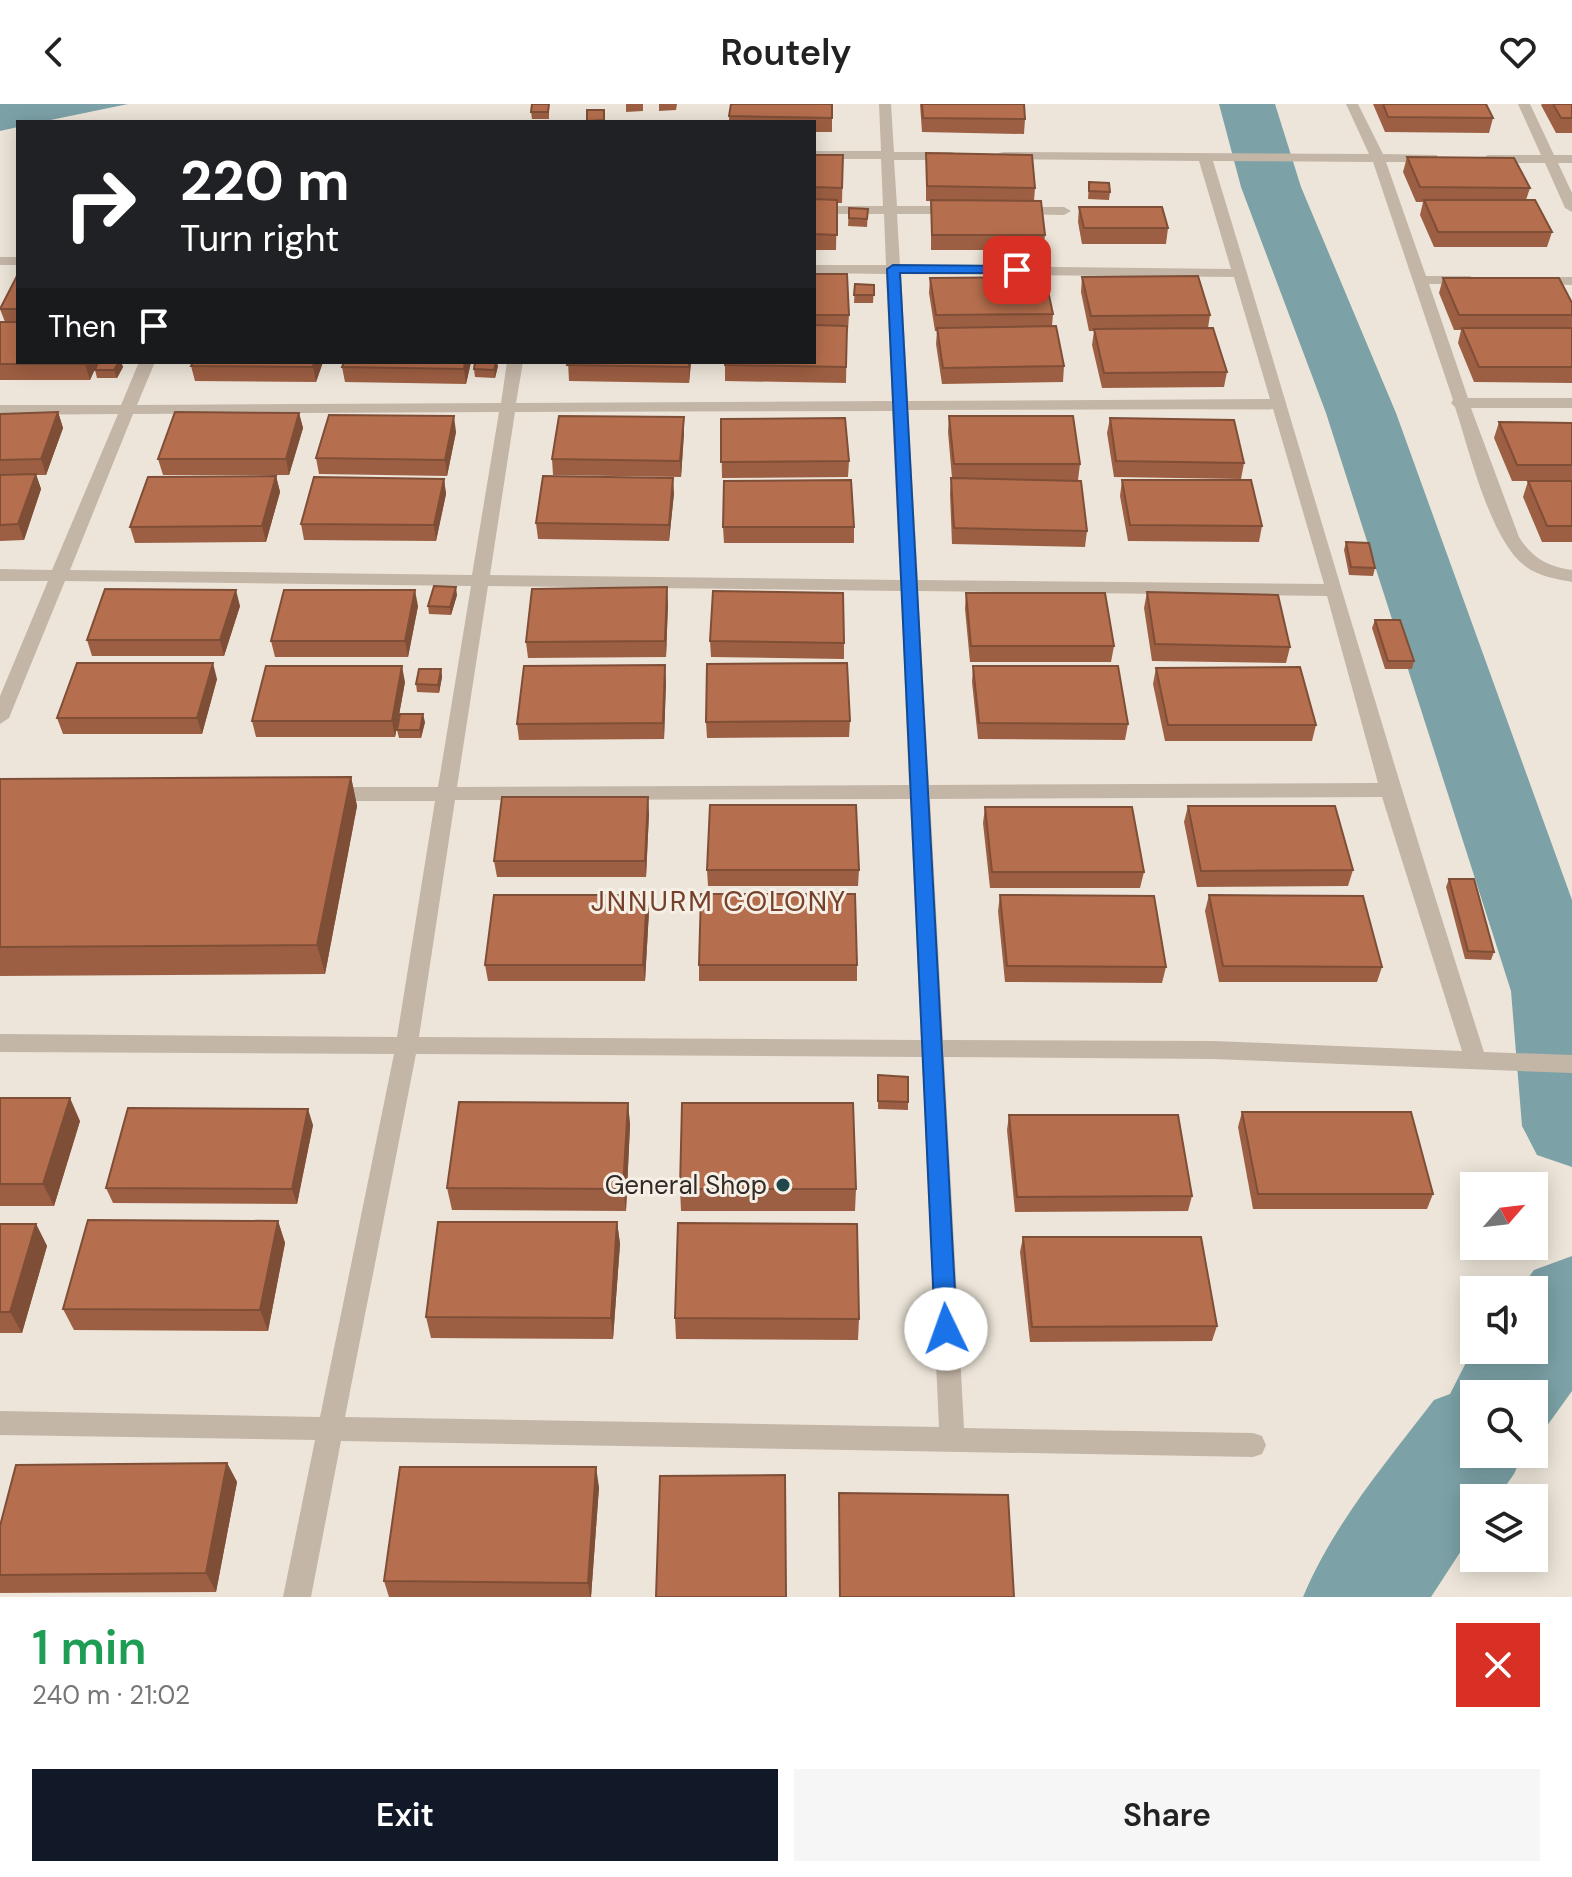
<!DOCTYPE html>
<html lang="en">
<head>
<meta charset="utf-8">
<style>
	:root { --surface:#fff; --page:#f6f6f6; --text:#222; --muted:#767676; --accent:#111827 }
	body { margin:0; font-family:"DM Sans",sans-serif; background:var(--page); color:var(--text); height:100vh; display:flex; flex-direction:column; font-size:30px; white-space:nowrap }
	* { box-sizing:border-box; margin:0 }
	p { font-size:26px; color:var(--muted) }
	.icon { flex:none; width:44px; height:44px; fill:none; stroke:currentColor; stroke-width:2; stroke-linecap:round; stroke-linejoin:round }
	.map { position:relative; height:1493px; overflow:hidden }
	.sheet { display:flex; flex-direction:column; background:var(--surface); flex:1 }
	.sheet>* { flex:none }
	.hud { position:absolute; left:16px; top:16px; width:800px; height:244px; border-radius:0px; box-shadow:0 4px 20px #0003; background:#202124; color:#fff; overflow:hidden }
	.needle { width:52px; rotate:62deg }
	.controls { position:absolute; left:1460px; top:1068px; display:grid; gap:16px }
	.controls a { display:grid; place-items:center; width:88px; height:88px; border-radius:0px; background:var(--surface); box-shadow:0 4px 20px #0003; font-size:40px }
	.pin { position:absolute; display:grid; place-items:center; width:68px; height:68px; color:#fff; margin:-34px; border-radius:16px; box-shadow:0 4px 12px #0006 }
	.me { position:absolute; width:88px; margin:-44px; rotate:357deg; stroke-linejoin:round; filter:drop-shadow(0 0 6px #0008) }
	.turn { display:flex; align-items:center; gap:28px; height:168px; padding:0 32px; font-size:36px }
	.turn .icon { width:104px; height:104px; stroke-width:2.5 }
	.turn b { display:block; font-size:56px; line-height:68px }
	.then { display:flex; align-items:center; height:76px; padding:0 32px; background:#0003; gap:16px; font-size:30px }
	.round { display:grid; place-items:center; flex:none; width:84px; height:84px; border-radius:0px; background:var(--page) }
	.summary { display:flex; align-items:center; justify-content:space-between; height:136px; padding:0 32px }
	h1 { font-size:48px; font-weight:600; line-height:60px; color:#1e9e55 }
	.action { display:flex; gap:16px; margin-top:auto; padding:16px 32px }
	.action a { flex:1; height:92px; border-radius:0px; background:var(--accent); color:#fff; font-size:32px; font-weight:600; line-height:92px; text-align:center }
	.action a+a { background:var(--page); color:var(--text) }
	header { display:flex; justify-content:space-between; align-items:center; height:104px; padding:0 32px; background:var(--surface); font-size:36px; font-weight:600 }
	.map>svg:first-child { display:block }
</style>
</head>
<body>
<header><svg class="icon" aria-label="back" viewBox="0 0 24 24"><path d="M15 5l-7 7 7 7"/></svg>Routely<svg class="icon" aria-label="heart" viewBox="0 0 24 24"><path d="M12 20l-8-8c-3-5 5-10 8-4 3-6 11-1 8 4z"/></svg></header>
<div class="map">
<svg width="1572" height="1493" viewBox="0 0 1572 1493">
	<rect width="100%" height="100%" fill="#ede5d9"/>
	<!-- water -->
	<path fill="#7ca2a7" d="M0,0H128L41,18H18V23L0,27Z"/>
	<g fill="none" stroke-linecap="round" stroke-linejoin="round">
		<!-- river -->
		<g fill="#7ca2a7" fill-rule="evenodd">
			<path d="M1219,0H1275L1301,83L1396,309L1572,796V1063L1537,1051L1522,1022L1511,887L1326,309L1241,83Z"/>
			<path d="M1572,1152V1287L1544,1326L1534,1330V1290H1474V1350H1523L1514,1370L1497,1394H1474V1427L1431,1493H1303C1334,1419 1386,1359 1434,1296L1450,1290L1474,1243V1246H1534V1186H1519L1534,1166Z"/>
		</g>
		<!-- street -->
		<g fill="#c4b6a7" fill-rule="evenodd">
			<path d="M879,0H891L894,48H952L959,52L952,56H894L897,102H956L963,106L956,110H897L900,161L1231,165L1199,57L999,55V49L1004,48L1369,50L1346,0H1358L1383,50L1437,51V57L1432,58H1386L1426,172H1470L1477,176L1470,180H1429L1468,294H1572V304H1471L1519,433C1532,454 1548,463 1572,466V478C1556,475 1538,472 1525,462C1490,436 1469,345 1455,303L1451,299L1453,296L1373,58L1213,57C1303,352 1389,652 1484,948L1572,951V969L1213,955L944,953L964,1324L1253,1329L1262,1332L1266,1341L1262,1350L1253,1353L341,1337L311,1493H283L315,1336L0,1331V1307L320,1313L394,950L0,948V930L397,933L435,697H328L318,690L328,683H438L471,482L65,477L9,614L0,620V592L48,477H0V465L52,466L118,310L0,311V301H121L139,258H155L137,301L501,299L507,258H523L516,299L892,297L886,170L814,169V161H886L884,110H814V102H883L881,55H814V47H881ZM901,170L1234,173L1270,295L908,297ZM1273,305L1324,480L918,476L908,306ZM892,307L900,476L490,471L515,308ZM499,308L472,471L70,466L133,310ZM488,482L901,487L909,681L457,683ZM918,487L1327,492L1378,679L929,681ZM1382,693L1462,947L1213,937L943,936L930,695ZM910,695L921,936L419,933L455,696ZM416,950L922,953L939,1323L345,1313Z"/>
			<path d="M1518,0H1530L1554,51H1572V59H1558L1572,89V108L1565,104L1545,59H1488L1481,55L1488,51H1541Z"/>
			<path d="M1016,103H1064L1071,107L1064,111L1011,110V104Z"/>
			<rect x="0" y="153" width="18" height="8"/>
			<path d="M1534,173H1572V181L1529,180L1527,177Z"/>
		</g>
	</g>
	<!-- wall -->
	<g fill="#9d5f43">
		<path d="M549,0V15H532L531,8Z"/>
		<path d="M626,0H643V7L626,8Z"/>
		<path d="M659,0H677L676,6L659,7Z"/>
		<path d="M832,0V28H814V18H729V12Z"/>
		<path d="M920,0H1024L1025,15L1024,30L922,28Z"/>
		<path d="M1373,0H1486L1493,14L1489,29L1385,28Z"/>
		<path d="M1542,0H1572V29H1556L1541,1Z"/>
		<path d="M926,49L1035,84L1034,97L1045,131L1043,146H931V97H926Z"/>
		<path d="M814,51H843L842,99H837L836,146H814Z"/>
		<path d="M1407,53L1530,84L1526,96L1552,128L1547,143H1434L1420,111L1423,98H1416L1403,68Z"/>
		<path d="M1089,78L1110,88L1109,96L1088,95Z"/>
		<path d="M1079,103L1168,124L1166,140H1082L1078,118Z"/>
		<path d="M849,104L868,105L867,123L848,122Z"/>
		<path d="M18,170V258H98L90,276H0V218H5L0,205Z"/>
		<path d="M814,170L849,211L848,226H847L846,279L725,277V258H814Z"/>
		<path d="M1082,173L1210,211L1208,224L1227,268L1224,283L1102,284L1092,241L1094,227H1089L1081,188Z"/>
		<path d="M930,174L1053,210L1052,222L1064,262L1063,278L942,280L936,240L937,227H935L929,189Z"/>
		<path d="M1443,174L1572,199V279L1474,278L1458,239L1461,226H1454L1439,189Z"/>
		<path d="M855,180L874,181L873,199H854Z"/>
		<path d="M98,258H121L123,263L117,274H97L95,266Z"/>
		<path d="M193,258H323L316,278L195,277L191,262Z"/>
		<path d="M471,258L466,280L345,278L342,263Z"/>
		<path d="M568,258H691L689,279L569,277Z"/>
		<path d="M498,262L495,274L475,273L474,265Z"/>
		<path d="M58,308L63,324L46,371H36L41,385L24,436L0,437V310Z"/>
		<path d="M299,309L303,324L289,371H163L158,355Z"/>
		<path d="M949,312L1080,360L1078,376L1087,427L1085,443L952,440L950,390L951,374H952L948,328Z"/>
		<path d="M1110,314L1244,359L1241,375L1114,373L1107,329Z"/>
		<path d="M721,315L849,357L848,373L722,374Z"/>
		<path d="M1499,318L1572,319V377H1512L1494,334Z"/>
		<path d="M456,328L447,372L319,370L316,354Z"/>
		<path d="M684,329L681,373L553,371L552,355Z"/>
		<path d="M276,372L280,388L266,438L135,439L130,423Z"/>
		<path d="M444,375L446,390L436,437L304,436L301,420Z"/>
		<path d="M1122,376L1262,422L1259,438L1128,437L1120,392Z"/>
		<path d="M1528,377H1572V438H1542L1523,393Z"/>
		<path d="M674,389L669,437L538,435L536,419Z"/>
		<path d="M723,423H854V439H724Z"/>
		<path d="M1346,438L1375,464L1373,472L1349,471L1344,446Z"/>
		<path d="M1147,488L1290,543L1286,559L1152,557L1144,504Z"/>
		<path d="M966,489L1114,542L1111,558H970L965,505Z"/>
		<path d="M457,491L451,511L429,510L428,502Z"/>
		<path d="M668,499L666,553L528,554L526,538Z"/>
		<path d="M240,502L224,552H92L87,536Z"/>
		<path d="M418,502L408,553H275L271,537Z"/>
		<path d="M1375,516L1414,557L1412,565H1385L1372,524Z"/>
		<path d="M710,537L844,539V555L711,553Z"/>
		<path d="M973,562L1128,620L1125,636L978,635L972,578Z"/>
		<path d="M1156,564L1316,621L1312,637H1165L1153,580Z"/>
		<path d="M441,565L442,573L439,589L417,588L416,580Z"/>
		<path d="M217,575L202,630H63L57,614Z"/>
		<path d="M666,577L664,635L519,636L517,620Z"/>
		<path d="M405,578L395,633H256L252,617Z"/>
		<path d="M850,617L849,633L707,634L706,618Z"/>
		<path d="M425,618L421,634H399L397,626Z"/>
		<path d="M351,673L357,702L325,870L0,872V675Z"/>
		<path d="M1188,702L1353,766L1348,782L1197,783L1184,718Z"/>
		<path d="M985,703L1144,768L1140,784H990L983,719Z"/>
		<path d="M649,709L646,773H497L494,757Z"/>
		<path d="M707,766H859L858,782H708Z"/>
		<path d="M1449,775L1494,848L1491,856L1465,855L1446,783Z"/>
		<path d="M1000,791L1166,863L1162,879L1005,878L998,807Z"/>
		<path d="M1209,791L1382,863L1377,878H1219L1205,807Z"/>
		<path d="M649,807L645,877H488L485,861Z"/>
		<rect x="699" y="861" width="158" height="16"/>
		<path d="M878,971L908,998V1006L878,1005Z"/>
		<path d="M0,994L80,1017L54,1102H0Z"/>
		<path d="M628,999L630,1021L626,1107L452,1106L447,1084Z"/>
		<path d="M1242,1008L1433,1090L1427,1105H1253L1238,1023Z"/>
		<path d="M1009,1011L1192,1092L1188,1107L1015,1108L1007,1026Z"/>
		<path d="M313,1021L297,1100L113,1099L106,1084Z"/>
		<path d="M680,1085H856L855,1107H681Z"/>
		<path d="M278,1117L285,1139L268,1227L74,1226L63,1205Z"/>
		<path d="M617,1118L620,1140L613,1235L431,1234L426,1213Z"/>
		<path d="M0,1120H36L47,1142L22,1229H0Z"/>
		<path d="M1023,1133L1217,1222L1212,1237L1030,1238L1020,1148Z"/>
		<path d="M675,1214L859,1215L858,1236L676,1235Z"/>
		<path d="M227,1359L237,1378L216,1488L0,1489V1422Z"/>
		<path d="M599,1383L591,1493H389L384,1477Z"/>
		<path d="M839,1389L1014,1493H839Z"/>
	</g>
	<!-- shaded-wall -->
	<g fill="#7f4e37">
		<path d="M86,258H98L90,276L85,260Z"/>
		<path d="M119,258H121L123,263L117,274L114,266Z"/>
		<path d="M314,258H323L316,278L313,263Z"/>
		<path d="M465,258H471L466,280L464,265Z"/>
		<path d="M496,258H497L498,262L495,274L494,266Z"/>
		<path d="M689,258H691L689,279Z"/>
		<path d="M58,308L63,324L46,371L41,355Z"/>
		<path d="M299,309L303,324L289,371L286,355Z"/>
		<path d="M454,312L456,328L447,372L445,356Z"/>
		<path d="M684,313V329L681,373L680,357Z"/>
		<path d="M36,370L41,385L24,436L18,420Z"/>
		<path d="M276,372L280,388L266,438L262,422Z"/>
		<path d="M673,374L674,389L669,437V421Z"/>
		<path d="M444,375L446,390L436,437L434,421Z"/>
		<path d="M456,483L457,491L451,511L450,503Z"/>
		<path d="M667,483L668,499L666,553L665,537Z"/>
		<path d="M236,486L240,502L224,552L220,536Z"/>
		<path d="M415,486L418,502L408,553L405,537Z"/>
		<path d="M213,559L217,575L202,630L197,614Z"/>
		<path d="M665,561L666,577L664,635L663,619Z"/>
		<path d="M402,562L405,578L395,633L392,617Z"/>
		<path d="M441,565L442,573L439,589L438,581Z"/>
		<path d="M423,610L425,618L421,634L420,626Z"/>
		<path d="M351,673L357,702L325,870L317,841Z"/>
		<path d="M648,693L649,709L646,773L645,757Z"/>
		<path d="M647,791L649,807L645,877L643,861Z"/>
		<path d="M70,994L80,1017L54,1102L43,1080Z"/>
		<path d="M628,999L630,1021L626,1107L623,1085Z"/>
		<path d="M308,1005L313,1021L297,1100L292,1085Z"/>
		<path d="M278,1117L285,1139L268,1227L260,1206Z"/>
		<path d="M617,1118L620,1140L613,1235L611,1214Z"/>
		<path d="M36,1120L47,1142L22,1229L10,1208Z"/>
		<path d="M227,1359L237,1378L216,1488L206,1469Z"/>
		<path d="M596,1363L599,1383L591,1493H590L588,1479Z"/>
	</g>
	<!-- building -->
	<g fill="#b66f4e" stroke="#7f4e37" stroke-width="2">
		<path d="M532,0H549L548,8H531Z"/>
		<path d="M731,0H832V14L729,12Z"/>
		<path d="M922,0H1024L1025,15L923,14Z"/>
		<path d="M1383,0H1486L1493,14L1388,13Z"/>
		<path d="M1553,0H1572V14H1561Z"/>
		<path d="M587,6H604V16L587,17Z"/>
		<path d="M926,49L1032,51L1035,84L927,82Z"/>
		<path d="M814,51H843L842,84L814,83Z"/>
		<path d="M1407,53L1514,54L1530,84L1420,83Z"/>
		<path d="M1089,78L1109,79L1110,88L1089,87Z"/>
		<path d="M814,95L837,96V131L814,130Z"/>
		<path d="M931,96L1041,97L1045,131H932Z"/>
		<path d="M1424,96H1535L1552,128H1438Z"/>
		<path d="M1079,103H1162L1168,124H1084Z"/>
		<path d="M849,104L868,105L867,115L849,114Z"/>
		<path d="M18,170V205H0Z"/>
		<path d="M814,170H847L849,211H814Z"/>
		<path d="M1198,172L1210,211L1091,212L1082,173Z"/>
		<path d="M1045,173L1053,210L936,211L930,174Z"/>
		<path d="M1443,174H1559L1572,199V211H1459Z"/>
		<path d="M855,180L874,181V191H854Z"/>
		<path d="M0,218H18V258H86L85,260H0Z"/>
		<path d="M814,221L847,222L846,263L725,261V258H814Z"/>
		<path d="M1056,222L1064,262L943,264L937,224Z"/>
		<path d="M1213,224L1227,268L1104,269L1094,225Z"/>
		<path d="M1462,224H1572V263H1479Z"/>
		<path d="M98,258H119L114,266H95Z"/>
		<path d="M193,258H314L313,263L191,262Z"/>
		<path d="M344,258H465L464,265L342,263Z"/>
		<path d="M475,258H496L494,266L474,265Z"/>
		<path d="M568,258H689V263L567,261Z"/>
		<path d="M58,308L41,355L0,356V310Z"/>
		<path d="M175,308L299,309L286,355H158Z"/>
		<path d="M329,311L454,312L445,356L316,354Z"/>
		<path d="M559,312L684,313L680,357L552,355Z"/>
		<path d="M949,312H1073L1080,360H954Z"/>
		<path d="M845,314L849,357L721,358V315Z"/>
		<path d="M1110,314L1234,316L1244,359L1116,357Z"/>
		<path d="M1499,318L1572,319V361H1517Z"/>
		<path d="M36,370L18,420L0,421V371Z"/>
		<path d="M276,372L262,422L130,423L148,373Z"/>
		<path d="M543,372L673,374L669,421L536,419Z"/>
		<path d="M314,373L444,375L434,421L301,420Z"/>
		<path d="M951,374L1081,377L1087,427L954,424Z"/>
		<path d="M851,376L854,423H723L724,377Z"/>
		<path d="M1122,376H1251L1262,422L1130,421Z"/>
		<path d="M1528,377H1572V422H1547Z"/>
		<path d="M1346,438L1369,439L1375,464L1351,463Z"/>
		<path d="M434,482L456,483L450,503L428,502Z"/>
		<path d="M667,483L665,537L526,538L532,485Z"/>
		<path d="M105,485L236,486L220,536H87Z"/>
		<path d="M284,486H415L405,537H271Z"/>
		<path d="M713,487L843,489L844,539L710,537Z"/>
		<path d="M1147,488L1278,491L1290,543L1155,540Z"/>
		<path d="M966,489H1105L1114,542H971Z"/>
		<path d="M1375,516H1400L1414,557H1388Z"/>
		<path d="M77,559H213L197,614H57Z"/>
		<path d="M847,559L850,617L706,618L707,560Z"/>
		<path d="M665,561L663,619L517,620L524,562Z"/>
		<path d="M266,562H402L392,617H252Z"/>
		<path d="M973,562H1118L1128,620L979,619Z"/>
		<path d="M1300,563L1316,621H1168L1156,564Z"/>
		<path d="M419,565H441L438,581L416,580Z"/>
		<path d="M400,610H423L420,626H397Z"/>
		<path d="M351,673L317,841L0,843V675Z"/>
		<path d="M502,693H648L645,757H494Z"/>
		<path d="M710,701H856L859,766H707Z"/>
		<path d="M1188,702H1335L1353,766L1201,767Z"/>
		<path d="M985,703H1132L1144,768H992Z"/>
		<path d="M1449,775H1474L1494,848L1468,847Z"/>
		<path d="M701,790H855L857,861H699Z"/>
		<path d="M494,791H647L643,861H485Z"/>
		<path d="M1000,791L1154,792L1166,863L1007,862Z"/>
		<path d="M1209,791L1363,792L1382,863L1223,862Z"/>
		<path d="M878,971L908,973V998L878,997Z"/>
		<path d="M0,994H70L43,1080H0Z"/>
		<path d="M459,998L628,999L623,1085L447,1084Z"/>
		<path d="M682,999H853L856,1085H680Z"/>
		<path d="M128,1004L308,1005L292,1085L106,1084Z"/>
		<path d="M1242,1008H1411L1433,1090H1258Z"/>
		<path d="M1009,1011H1178L1192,1092L1017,1093Z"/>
		<path d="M88,1116L278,1117L260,1206L63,1205Z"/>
		<path d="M438,1118H617L611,1214L426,1213Z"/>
		<path d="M678,1119L857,1120L859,1215L675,1214Z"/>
		<path d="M0,1120H36L10,1208H0Z"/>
		<path d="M1023,1133H1201L1217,1222L1032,1223Z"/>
		<path d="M227,1359L206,1469L0,1471V1422L16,1361Z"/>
		<path d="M400,1363H596L588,1479L384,1477Z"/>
		<path d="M785,1371L786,1493H656L660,1372Z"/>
		<path d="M839,1389L1008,1391L1014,1493H840Z"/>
	</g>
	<!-- route -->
	<path fill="#1a73e8" stroke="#114b97" stroke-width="2" d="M1017,162L1023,166L1021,169H900L957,1225L954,1232L946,1235L938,1232L935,1225L887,165L893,161Z"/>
	<!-- markers -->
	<circle fill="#21474d" stroke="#f6efe5" stroke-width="3" cx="783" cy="1081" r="8"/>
	<g text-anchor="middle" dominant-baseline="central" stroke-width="6" stroke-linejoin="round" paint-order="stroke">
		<!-- poi labels -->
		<g font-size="26" fill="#312a26" stroke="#f6efe5" text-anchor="end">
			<text x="767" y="1081">General Shop</text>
		</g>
		<!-- neighbourhood labels -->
		<g font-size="28" letter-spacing="2" fill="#76412a" stroke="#f6efe5">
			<text x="719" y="797">JNNURM COLONY</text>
		</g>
	</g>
</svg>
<div class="controls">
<a><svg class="needle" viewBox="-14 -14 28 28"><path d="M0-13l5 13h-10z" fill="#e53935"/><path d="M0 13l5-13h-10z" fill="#767676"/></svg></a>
<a><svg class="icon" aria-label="sound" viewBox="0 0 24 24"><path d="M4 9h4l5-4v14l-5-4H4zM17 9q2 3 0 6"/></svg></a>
<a><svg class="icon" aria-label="search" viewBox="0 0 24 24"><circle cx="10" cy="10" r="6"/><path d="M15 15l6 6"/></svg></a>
<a><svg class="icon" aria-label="layers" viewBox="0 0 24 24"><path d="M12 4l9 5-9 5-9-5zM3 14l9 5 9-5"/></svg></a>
</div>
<div class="pin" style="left:1017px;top:166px;background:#d93025"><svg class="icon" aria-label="arrive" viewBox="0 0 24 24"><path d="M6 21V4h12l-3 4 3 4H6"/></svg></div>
<svg class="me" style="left:946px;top:1225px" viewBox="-20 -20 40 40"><circle r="19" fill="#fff"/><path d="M0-13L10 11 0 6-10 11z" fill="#1a73e8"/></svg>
<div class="hud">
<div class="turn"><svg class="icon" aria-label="right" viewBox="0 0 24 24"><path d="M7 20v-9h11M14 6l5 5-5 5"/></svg><div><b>220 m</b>Turn right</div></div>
<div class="then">Then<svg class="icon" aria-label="arrive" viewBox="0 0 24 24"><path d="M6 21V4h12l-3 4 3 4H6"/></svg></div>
</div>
</div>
<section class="sheet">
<div class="summary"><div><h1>1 min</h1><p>240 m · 21:02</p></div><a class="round" style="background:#d93025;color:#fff"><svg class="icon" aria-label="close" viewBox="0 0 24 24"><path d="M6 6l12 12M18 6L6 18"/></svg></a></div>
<div class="action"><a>Exit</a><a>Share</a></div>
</section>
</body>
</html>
